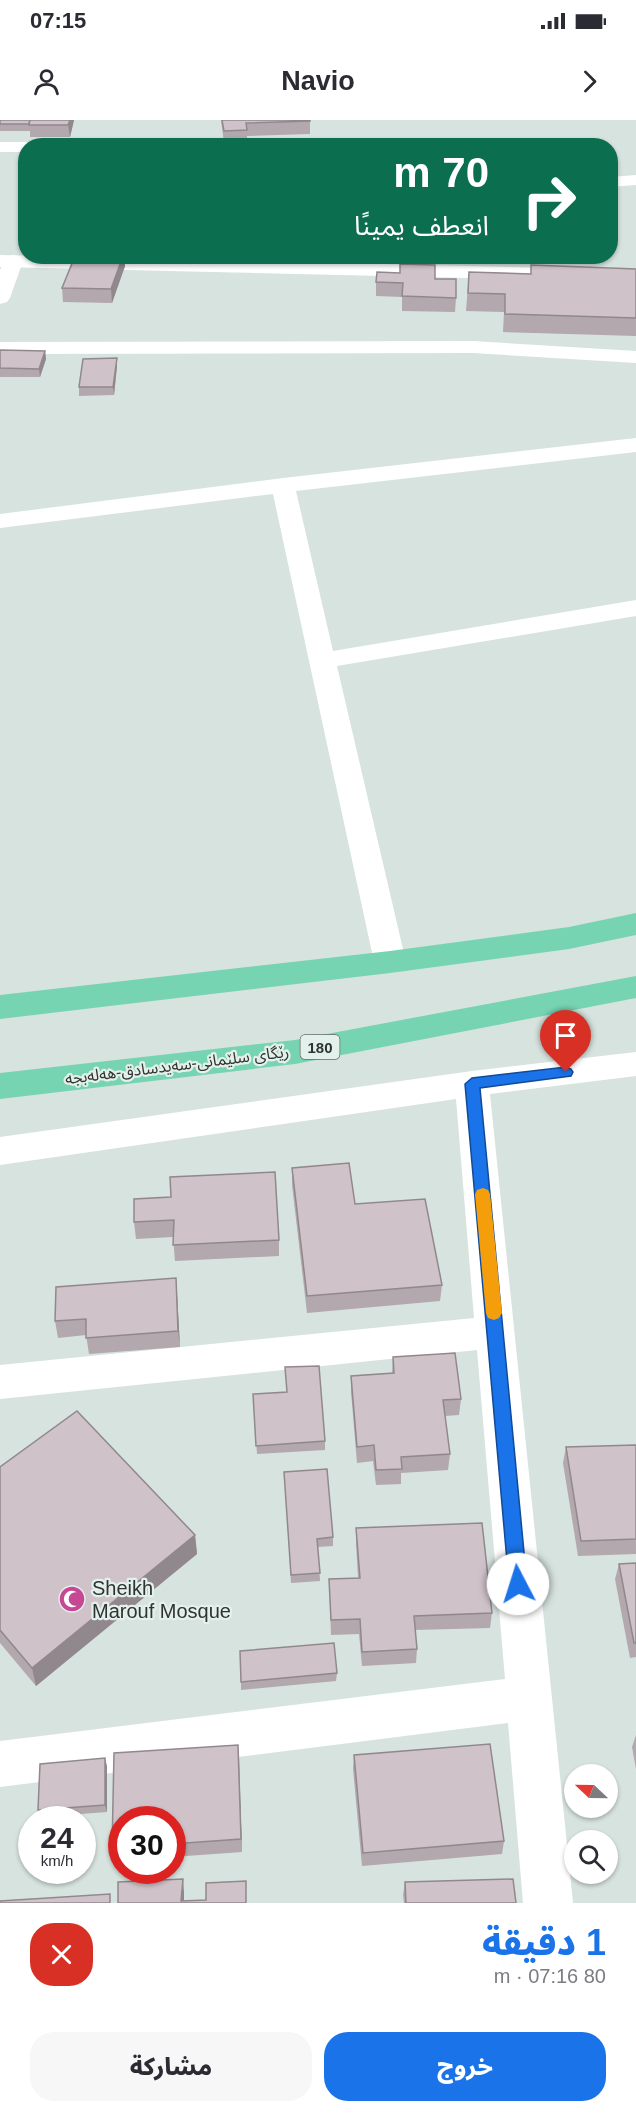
<!DOCTYPE html>
<html lang="ar">
<head>
<meta charset="utf-8">
<style>
	:root { --surface:#fff; --page:#f7f7f7; --text:#2b2b33; --muted:#7c7c81; --accent:#1a73e8 }
	body { margin:0; font-family:Arial,"Noto Sans Arabic",sans-serif; background:var(--page); color:var(--text); direction:rtl; height:100vh; display:flex; flex-direction:column; font-size:22px; white-space:nowrap }
	* { box-sizing:border-box; margin:0 }
	p { font-size:20px; color:var(--muted) }
	.icon { flex:none; width:33px; height:33px; fill:none; stroke:currentColor; stroke-width:2; stroke-linecap:round; stroke-linejoin:round }
	.map { position:relative; height:1783px; overflow:hidden; direction:ltr }
	.side { display:flex; flex-direction:column; background:var(--surface); flex:1 }
	.side>* { flex:none }
	.banner { position:absolute; left:18px; top:18px; width:600px; height:126px; border-radius:24px; box-shadow:0 2px 4px #0004; direction:rtl; background:#0b6e4f; color:#fff; overflow:hidden }
	.needle { width:39px; rotate:292deg }
	.tools { position:absolute; left:564px; top:1644px; display:grid; gap:12px }
	.tools a { display:grid; place-items:center; width:54px; height:54px; border-radius:50%; background:var(--surface); box-shadow:0 2px 4px #0004; font-size:30px }
	.speed { position:absolute; left:18px; top:1686px; display:flex; gap:12px; font-size:30px; font-weight:700; text-align:center }
	.speed>* { display:grid; place-content:center; width:78px; height:78px; border-radius:50%; background:var(--surface); box-shadow:0 2px 4px #0004; line-height:1 }
	.speed small { font-size:15px; font-weight:400 }
	.speed .limit { border:9px solid #d22; background:#fff; color:#111 }
	.pin { position:absolute; display:grid; place-items:center; width:51px; height:51px; color:#fff; margin:-62px -26px; border-radius:50% 50% 50% 0; rotate:-45deg; box-shadow:0 0 6px #0007 }
	.pin .icon { rotate:45deg }
	.me { position:absolute; width:66px; margin:-33px; rotate:355deg; stroke-linejoin:round; filter:drop-shadow(0 0 4px #0008) }
	.turn { display:flex; align-items:center; gap:21px; height:126px; padding:0 30px; font-size:27px }
	.turn .icon { width:78px; height:78px; stroke-width:2.5 }
	.turn b { display:block; font-size:42px; line-height:51px }
	.round { display:grid; place-items:center; flex:none; width:63px; height:63px; border-radius:24px; background:var(--page) }
	.head { display:flex; align-items:center; justify-content:space-between; height:102px; padding:0 30px }
	h1 { font-size:36px; font-weight:800; line-height:45px; color:var(--accent) }
	.cta { display:flex; gap:12px; margin-top:auto; padding:12px 30px }
	.cta a { flex:1; height:69px; border-radius:24px; background:var(--accent); color:#fff; font-size:24px; font-weight:800; line-height:69px; text-align:center }
	.cta a+a { background:var(--page); color:var(--text) }
	.status { display:flex; justify-content:space-between; align-items:center; height:42px; padding:0 30px; background:var(--surface); direction:ltr }
	.status svg { height:16px; fill:currentColor }
	header { display:flex; justify-content:space-between; align-items:center; height:78px; padding:0 30px; background:var(--surface); font-size:27px; font-weight:800 }
	.map>svg:first-child { display:block }
</style>
</head>
<body>
<div class="status"><b>07:15</b><svg viewBox="0 0 49 12"><path d="M0 12V9h3v3zM5 12V6h3v6zM10 12V3h3v9zM15 12V0h3v12zM26 1h20v11H26zM47 4h2v5h-2z"/></svg></div>
<header><svg class="icon" aria-label="forward" viewBox="0 0 24 24"><path d="M9 5l7 7-7 7"/></svg>Navio<svg class="icon" aria-label="person" viewBox="0 0 24 24"><circle cx="12" cy="8" r="4"/><path d="M4 21q1-7 8-7t8 7"/></svg></header>
<div class="map">
<svg width="636" height="1783" viewBox="0 0 636 1783">
	<rect width="100%" height="100%" fill="#d7e3de"/>
	<g fill="none" stroke-linecap="round" stroke-linejoin="round">
		<!-- minor -->
		<g fill="#fff" fill-rule="evenodd">
			<path d="M469,20L475,21L478,25L311,26L319,21Z"/>
			<path d="M0,22H26L34,26H26V32H0Z"/>
			<path d="M636,55V65L610,67V57Z"/>
			<path d="M13,135L20,137L23,141L10,178L7,182L0,184V150L6,137Z"/>
			<path d="M517,136H537V137L534,141H520Z"/>
			<path d="M473,221L636,231V243L473,233L0,234V222Z"/>
			<path d="M636,318V332L296,371L333,531L636,480V496L337,546L406,842L401,850L390,853L379,850L374,842L273,374L0,408V394L283,358Z"/>
			<path d="M636,932V956L490,974L573,1783H523L508,1603L0,1667V1621L505,1559L477,1230L0,1279V1245L474,1198L456,979L0,1045V1017L472,951Z"/>
		</g>
		<!-- tertiary -->
		<path fill="#fff" fill-rule="evenodd" d="M0,135L636,150V162L0,147Z"/>
		<!-- trunk -->
		<g fill="#77d4b3" fill-rule="evenodd">
			<path d="M636,793V815L569,829L390,853L0,899V875L390,831L569,807Z"/>
			<path d="M636,856V878L295,944L0,979V953L295,920Z"/>
		</g>
	</g>
	<!-- wall -->
	<g fill="#b2a8ad">
		<path d="M0,0H74L70,17H30V11H0Z"/>
		<path d="M221,0H310V14L247,16V23H224Z"/>
		<path d="M103,136H124L125,146L112,183L63,182L62,168L101,142Z"/>
		<path d="M636,149V216L503,212L504,192L466,191L469,152L530,154Z"/>
		<path d="M435,159L456,178L455,192L402,191V177L376,176V162Z"/>
		<path d="M0,230L45,231L46,239L40,257H0Z"/>
		<path d="M117,246L114,275L79,276V267Z"/>
		<path d="M292,1048L355,1084L442,1165L440,1181L307,1193L292,1065Z"/>
		<path d="M134,1079L279,1120V1136L175,1141L173,1117L136,1119L134,1102Z"/>
		<path d="M177,1174L180,1227L89,1234L86,1215L58,1218L55,1201Z"/>
		<path d="M393,1237L461,1279L459,1295L445,1296L450,1334L448,1350L401,1353V1364L376,1365L373,1341L357,1343L351,1272V1256L392,1253Z"/>
		<path d="M287,1272L325,1321V1330L257,1334L253,1274Z"/>
		<path d="M636,1325V1434L578,1436L563,1343L566,1327Z"/>
		<path d="M0,1347L195,1415L197,1434L36,1566L0,1523Z"/>
		<path d="M285,1361L333,1417V1426L318,1427L320,1461L291,1463Z"/>
		<path d="M356,1408L492,1493L490,1508L415,1510L417,1529L416,1543L362,1546L359,1514L331,1515L329,1459L358,1458L356,1423Z"/>
		<path d="M636,1443V1537L630,1538L615,1459L619,1444Z"/>
		<path d="M337,1553L336,1561L241,1570V1562Z"/>
		<path d="M636,1615V1649L632,1627Z"/>
		<path d="M238,1625L242,1732L172,1737V1700H122V1741L115,1742L112,1729L114,1633Z"/>
		<path d="M354,1635L504,1721L502,1734L362,1746L353,1649Z"/>
		<path d="M107,1646V1692L40,1697L38,1690Z"/>
		<path d="M405,1762L516,1783H404L403,1775Z"/>
	</g>
	<!-- shaded-wall -->
	<g fill="#91888d">
		<path d="M70,0H74L70,17L68,5Z"/>
		<path d="M123,136H124L125,146L112,183L111,169Z"/>
		<path d="M45,231L46,239L40,257L39,249Z"/>
		<path d="M117,238V246L114,275L113,267Z"/>
		<path d="M176,1158L177,1174L180,1227L178,1211Z"/>
		<path d="M195,1415L197,1434L36,1566L32,1548Z"/>
		<path d="M238,1625L239,1639L242,1732L241,1719Z"/>
		<path d="M105,1638L107,1646V1692L105,1685Z"/>
		<path d="M183,1759L184,1772V1783L181,1781Z"/>
	</g>
	<!-- building -->
	<g fill="#cfc3c9" stroke="#91888d" stroke-width="1.5">
		<path d="M0,0H30L29,4H0Z"/>
		<path d="M30,0H70L68,5H29Z"/>
		<path d="M222,0H310V1L246,3L247,10L224,11Z"/>
		<path d="M133,20H183L182,26H132Z"/>
		<path d="M434,20L436,26H402L400,21Z"/>
		<path d="M103,136H123L111,169L62,168L73,141L101,142Z"/>
		<path d="M400,144L435,145V159H456V178L402,176L403,163L376,162L377,152L400,153Z"/>
		<path d="M531,145L636,149V198L505,194V174L468,173L469,152L531,154Z"/>
		<path d="M0,230L45,231L39,249L0,248Z"/>
		<path d="M117,238L113,267H79L83,239Z"/>
		<path d="M349,1043L355,1084L425,1079L442,1165L307,1176L292,1048Z"/>
		<path d="M275,1052L279,1120L173,1125L174,1100L134,1102V1079L171,1077L170,1057Z"/>
		<path d="M176,1158L178,1211L86,1218V1199L55,1201L56,1167Z"/>
		<path d="M455,1233L461,1279L443,1280L450,1334L401,1337L402,1349L376,1350L374,1325L357,1327L351,1256L394,1253L393,1237Z"/>
		<path d="M319,1246L325,1321L256,1326L253,1274L287,1272L285,1247Z"/>
		<path d="M77,1291L195,1415L32,1548L0,1510V1347Z"/>
		<path d="M636,1325V1419L581,1421L566,1327Z"/>
		<path d="M327,1349L333,1417L317,1419L320,1453L291,1455L284,1352Z"/>
		<path d="M482,1403L492,1493L414,1496L417,1529L362,1532L360,1499L331,1500L329,1459L360,1458L356,1408Z"/>
		<path d="M636,1443V1523H634L619,1444Z"/>
		<path d="M334,1523L337,1553L241,1562L240,1531Z"/>
		<path d="M490,1624L504,1721L363,1733L354,1635Z"/>
		<path d="M238,1625L241,1719L172,1724V1700H122V1728L112,1729L114,1633Z"/>
		<path d="M105,1638V1685L38,1690L40,1644Z"/>
		<path d="M183,1759L181,1781L206,1780V1763L246,1761V1783H118V1762Z"/>
		<path d="M513,1759L516,1783H406L405,1762Z"/>
		<path d="M110,1774V1783H0V1781Z"/>
	</g>
	<!-- route -->
	<path fill="#1a73e8" stroke="#114b97" stroke-width="1.5" d="M566,947L571,949L573,952L571,956L480,968L527,1464L525,1469L518,1472L512,1469L509,1464L465,964L472,958Z"/>
	<!-- slow -->
	<path fill="#f59e0b" d="M483,1068L488,1070L490,1074L502,1193L499,1198L494,1200L488,1198L486,1193L475,1074L477,1070Z"/>
	<!-- icons -->
	<defs>
		<symbol id="mosque-disc" viewBox="-11 -11 22 22"><circle r="9.5" fill="#c64895" stroke="#e4f0eb"/><path d="M3.5-4.9A6 6 0 1 0 3.5 4.9A5 5 0 1 1 3.5-4.9Z" fill="#fff"/></symbol>
	</defs>
	<g fill-rule="evenodd">
		<use href="#mosque-disc" x="57" y="1464" width="30" height="30"/>
	</g>
	<g text-anchor="middle" dominant-baseline="central" stroke-width="4.5" stroke-linejoin="round" paint-order="stroke">
		<!-- shield labels -->
		<rect fill="#e4f0eb" stroke="#656c69" stroke-width="1.5" x="300.5" y="915" width="39" height="24" rx="4.5"/>
		<g font-size="15" font-weight="bold" fill="#2f3331">
			<text x="320" y="927">180</text>
		</g>
		<!-- street labels -->
		<g font-size="16" fill="#2f3331" stroke="#e4f0eb">
			<text transform="translate(177 945) rotate(-7)">رێگای سلێمانی-سەیدسادق-هەلەبجە</text>
		</g>
		<!-- near-poi labels -->
		<g font-size="20" fill="#2f3331" stroke="#e4f0eb" text-anchor="start">
			<text x="92" y="1468">Sheikh<tspan x="92" dy="23">Marouf Mosque</tspan></text>
		</g>
	</g>
</svg>
<div class="tools">
<a><svg class="needle" viewBox="-14 -14 28 28"><path d="M0-13l5 13h-10z" fill="#e53935"/><path d="M0 13l5-13h-10z" fill="#7c7c81"/></svg></a>
<a><svg class="icon" aria-label="search" viewBox="0 0 24 24"><circle cx="10" cy="10" r="6"/><path d="M15 15l6 6"/></svg></a>
</div>
<div class="speed"><div>24<small>km/h</small></div><div class="limit">30</div></div>
<div class="pin" style="left:566px;top:952px;background:#d93025"><svg class="icon" aria-label="arrive" viewBox="0 0 24 24"><path d="M6 21V4h12l-3 4 3 4H6"/></svg></div>
<svg class="me" style="left:518px;top:1464px" viewBox="-20 -20 40 40"><circle r="19" fill="#fff"/><path d="M0-13L10 11 0 6-10 11z" fill="#1a73e8"/></svg>
<div class="banner">
<div class="turn"><svg class="icon" aria-label="right" viewBox="0 0 24 24"><path d="M7 20v-9h11M14 6l5 5-5 5"/></svg><div><b>70 m</b>انعطف يمينًا</div></div>
</div>
</div>
<section class="side">
<div class="head"><div><h1>1 دقيقة</h1><p>80 m · 07:16</p></div><a class="round" style="background:#d93025;color:#fff"><svg class="icon" aria-label="close" viewBox="0 0 24 24"><path d="M6 6l12 12M18 6L6 18"/></svg></a></div>
<div class="cta"><a>خروج</a><a>مشاركة</a></div>
</section>
</body>
</html>
